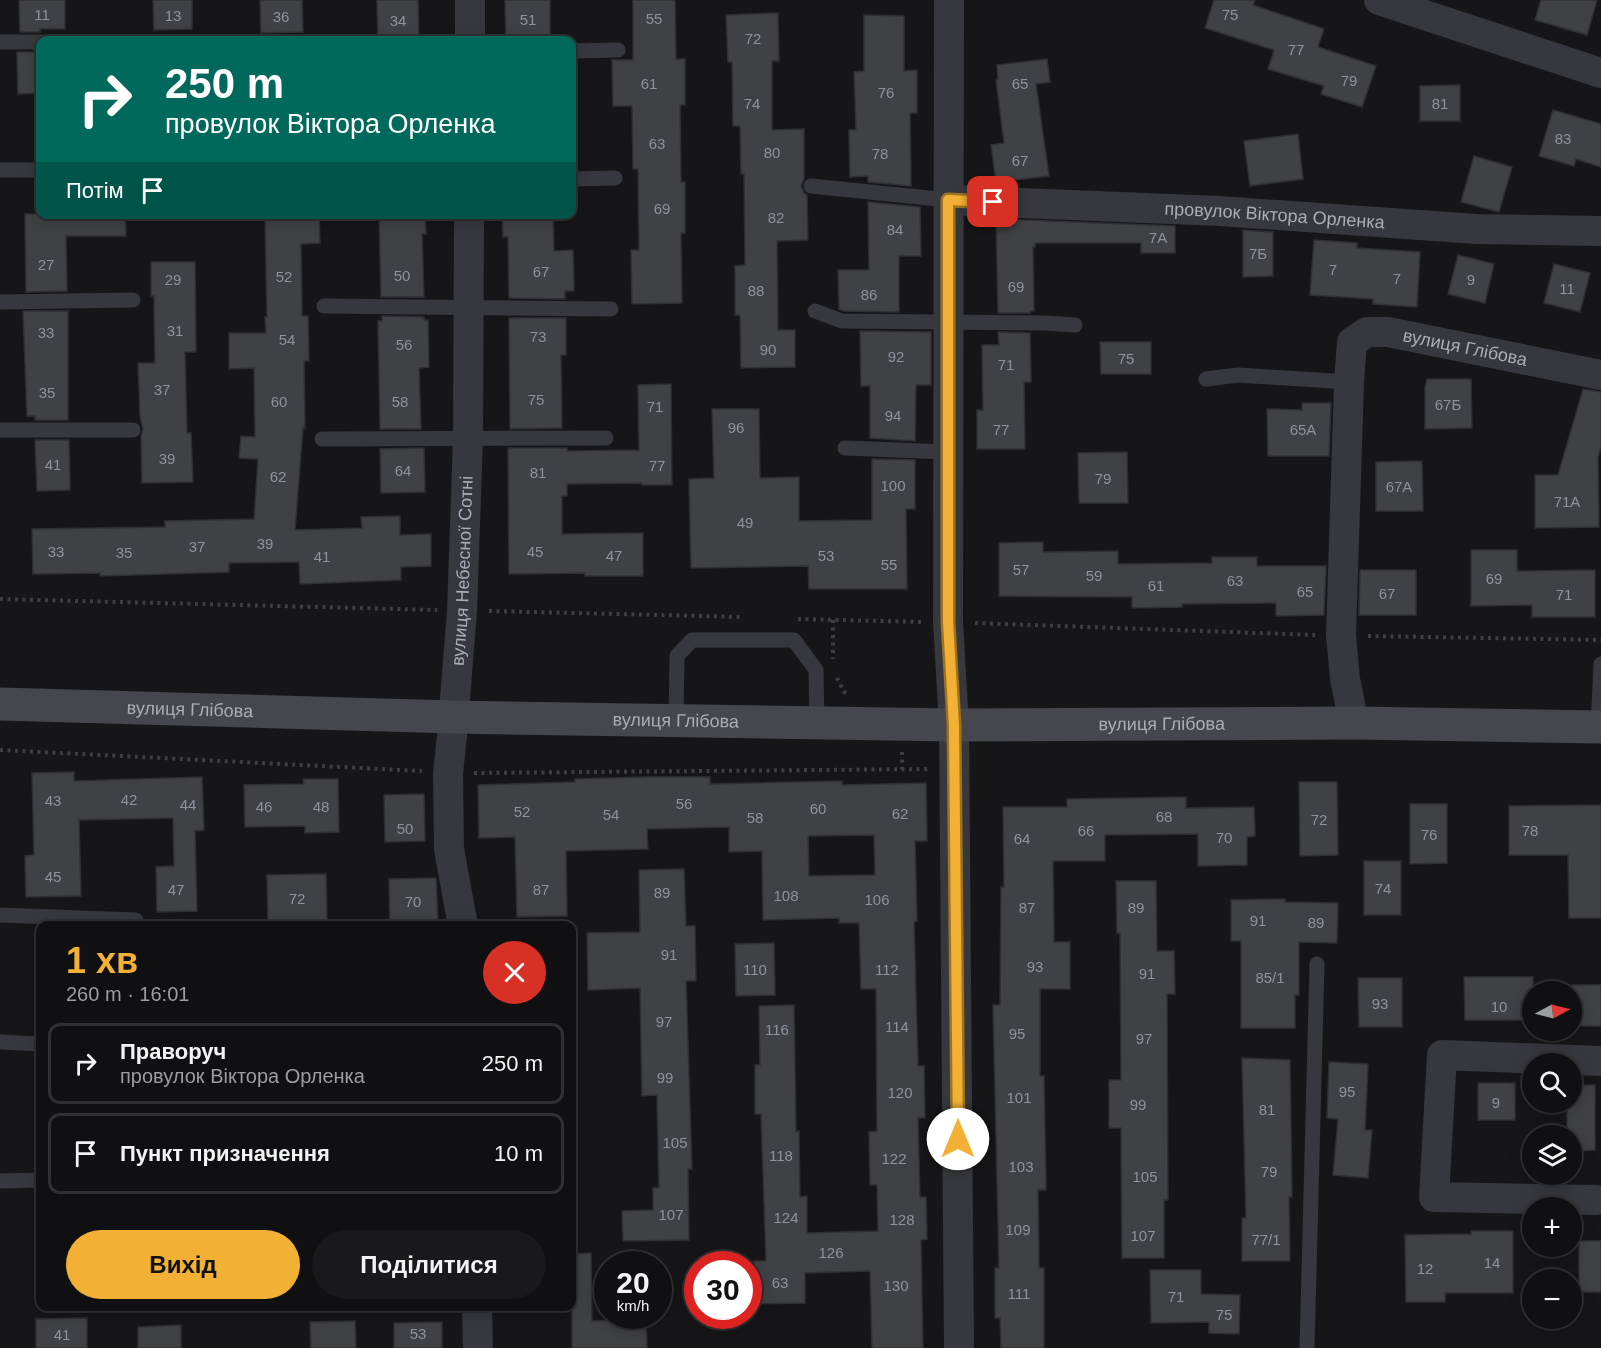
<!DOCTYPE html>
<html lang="uk">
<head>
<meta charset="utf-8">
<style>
	:root { --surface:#101012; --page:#19191b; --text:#f1f3f6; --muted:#9c9d9f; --line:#303032; --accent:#f2b134 }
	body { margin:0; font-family:Helvetica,sans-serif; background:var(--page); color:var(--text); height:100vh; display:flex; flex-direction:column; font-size:22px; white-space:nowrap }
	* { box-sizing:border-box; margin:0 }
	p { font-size:20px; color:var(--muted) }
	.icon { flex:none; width:33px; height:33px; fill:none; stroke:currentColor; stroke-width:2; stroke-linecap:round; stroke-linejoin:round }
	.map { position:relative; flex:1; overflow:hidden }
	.sheet { position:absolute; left:36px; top:921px; width:540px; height:390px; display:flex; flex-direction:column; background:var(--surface); border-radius:12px; box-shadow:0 3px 15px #0003,0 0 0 2px var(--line) }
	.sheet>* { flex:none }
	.guide { position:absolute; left:36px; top:36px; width:540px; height:183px; border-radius:12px; box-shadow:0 3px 15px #0003,0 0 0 2px var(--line); background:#00695c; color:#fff; overflow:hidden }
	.needle { width:39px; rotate:83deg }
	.fabs { position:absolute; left:1522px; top:981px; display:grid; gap:12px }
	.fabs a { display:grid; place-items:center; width:60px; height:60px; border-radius:50%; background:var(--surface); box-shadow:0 3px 15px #0003,0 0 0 2px var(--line); font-size:30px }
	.speed { position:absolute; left:594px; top:1251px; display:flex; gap:12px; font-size:30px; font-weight:700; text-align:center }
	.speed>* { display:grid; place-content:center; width:78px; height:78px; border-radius:50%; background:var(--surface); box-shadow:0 3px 15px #0003,0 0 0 2px var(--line); line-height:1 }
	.speed small { font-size:15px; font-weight:400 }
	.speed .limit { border:9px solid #d22; background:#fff; color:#111 }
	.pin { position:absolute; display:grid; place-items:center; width:51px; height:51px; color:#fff; margin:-26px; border-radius:12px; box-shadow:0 3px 9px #0006 }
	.me { position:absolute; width:66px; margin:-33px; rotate:0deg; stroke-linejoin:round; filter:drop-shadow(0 0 4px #0008) }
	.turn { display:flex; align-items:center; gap:21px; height:126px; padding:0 30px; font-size:27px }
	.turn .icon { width:78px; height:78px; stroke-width:2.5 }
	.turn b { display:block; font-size:42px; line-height:51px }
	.then { display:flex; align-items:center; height:57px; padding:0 30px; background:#0003; gap:12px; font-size:22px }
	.round { display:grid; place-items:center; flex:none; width:63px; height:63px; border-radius:32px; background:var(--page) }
	.overview { display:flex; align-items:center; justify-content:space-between; height:102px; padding:0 30px }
	h1 { font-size:36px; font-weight:800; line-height:45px; color:var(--accent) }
	.primary-button { display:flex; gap:12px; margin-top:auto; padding:12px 30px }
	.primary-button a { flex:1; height:69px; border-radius:36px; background:var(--accent); color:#111; font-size:24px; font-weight:800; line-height:69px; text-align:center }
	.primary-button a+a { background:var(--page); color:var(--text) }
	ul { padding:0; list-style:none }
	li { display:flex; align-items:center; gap:18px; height:81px; margin:0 12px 9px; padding:0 18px; border:3px solid var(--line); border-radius:12px }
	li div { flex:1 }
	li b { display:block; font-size:22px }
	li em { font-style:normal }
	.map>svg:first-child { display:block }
</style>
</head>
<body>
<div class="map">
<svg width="1601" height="1348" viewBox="0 0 1601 1348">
	<rect width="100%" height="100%" fill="#161618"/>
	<!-- building -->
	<g fill="#404145" stroke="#303034" stroke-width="1.5" fill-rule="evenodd">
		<path d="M19,0H65V29H40V32H20Z"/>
		<path d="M153,0H192V29L154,30Z"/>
		<path d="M260,0H302L303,32L261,33Z"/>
		<path d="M377,0H418L419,40H378Z"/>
		<path d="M505,0H550V37L506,38Z"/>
		<path d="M633,0H675L676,59H685V105H680L681,182H685V233H681L682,303L632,304L631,250H639L638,169H633L632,106H613L612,60H633Z"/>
		<path d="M1214,0H1255L1253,5L1324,29L1318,47L1376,66L1362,107L1321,94L1324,86L1268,69L1274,50L1205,28Z"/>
		<path d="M1541,0H1597L1587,35L1535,20Z"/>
		<path d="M778,13L779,61H772V130L804,129V179L801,186L804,193L807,195L808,240L777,241L778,330H795V367L741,368L740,315H735V266L745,265L744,174H741L740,126H733L732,62H728L726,15Z"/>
		<path d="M864,15L904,16V71L917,70V113H910L911,186L868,182V176L850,177L849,130H856L854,72L864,71Z"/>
		<path d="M17,52H40V93L18,94Z"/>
		<path d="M1047,59L1050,82L1036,84L1049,176L996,182L991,145L1004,143L996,80L998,79L997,65Z"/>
		<path d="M1460,85V121H1420V86Z"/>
		<path d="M1553,110L1601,124V167L1576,159L1574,166L1539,156Z"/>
		<path d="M1298,134L1303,179L1250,186L1244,141Z"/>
		<path d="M1474,156L1512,167L1499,212L1461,202Z"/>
		<path d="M868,202L920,207L921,256H899V312L844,311L839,309L838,270H869Z"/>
		<path d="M25,214H125L126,236H66L67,291L26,292Z"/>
		<path d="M265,214H319L320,243L301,244L302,316H308L309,361H304L305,428H303L295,530L362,528L361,517L400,516V535L431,534V566L401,567V580L300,584L299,562L229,563V572L100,576V573L33,574L32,529L165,527V521L254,519L258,459L239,458L241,436L255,437L254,368L229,369V333H266L265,317H267Z"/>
		<path d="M379,214H425L426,234H422L424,297H381Z"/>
		<path d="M502,214H553L554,251L573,250L574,291H565V299L509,298L508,237H503Z"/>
		<path d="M996,219L1175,226V253H1141V243H1035V247H1033L1034,311H1030V313H998Z"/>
		<path d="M1243,230L1273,232V276L1243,277Z"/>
		<path d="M1314,240L1357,243V248L1420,252L1417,307L1373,304V299L1310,295Z"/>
		<path d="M1458,255L1494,264L1485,303L1448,294Z"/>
		<path d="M151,262H195L196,352H185L187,433H191L193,482L142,483L141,436L143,429L140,416L138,363H155L154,296H151Z"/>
		<path d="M1554,264L1590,273L1580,312L1544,303Z"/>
		<path d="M23,311H68V420H35V416H27Z"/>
		<path d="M382,316L424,317V320H428L429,367L419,368L421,429H380L378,321H382Z"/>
		<path d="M509,318H566V355H561L562,428L510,429Z"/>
		<path d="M860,331L931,332V385H916L915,441L870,438V386H861Z"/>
		<path d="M998,332L1030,333L1031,382H1024L1025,449H977V410H983L982,345H999Z"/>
		<path d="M1100,342H1151V374H1101Z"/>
		<path d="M1427,379H1471L1472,428L1425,429V388Z"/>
		<path d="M671,384L672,485H642V483L567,484V496H562V534L643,533V576H585V573L509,574L508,448H567V451L639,450L638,385Z"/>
		<path d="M1583,389L1601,392V448L1598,457L1599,527L1535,528V475H1558Z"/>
		<path d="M1302,403H1331L1329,456H1268L1267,409L1302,410Z"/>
		<path d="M712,409H759L760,478L799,477V521L872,520V459L915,460V509H906L907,589H809L808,566L691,568L689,479L714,478Z"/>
		<path d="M35,440H69L70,490L37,491Z"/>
		<path d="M424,448L425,492L381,493L380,449Z"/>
		<path d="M1127,452L1128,503H1079L1078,453Z"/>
		<path d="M1422,461L1423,511H1376V462Z"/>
		<path d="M1043,542V552L1118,551V564L1212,563V557H1257V566H1326L1324,615L1276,616V603L1182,604V607L1132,608V597L999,596V543Z"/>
		<path d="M1471,550H1517V571L1595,570V617H1532V605L1471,606Z"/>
		<path d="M1360,570H1416V615H1359Z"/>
		<path d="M74,772V781L202,777L204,830L195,831L197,911L157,912L156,867L174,866L173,818L79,820L81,896L26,897L25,856L34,855L32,773Z"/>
		<path d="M646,777H710V784L842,781V785L926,783L927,841H915L917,921L914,922L918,1066H924L925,1118H918L920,1197H926L927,1239L921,1240L923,1348H872L870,1271L805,1273V1303L755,1304L754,1261H766L761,1114H755V1065H760L759,1006L794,1005L796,1132L799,1131L800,1197L807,1196V1233L878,1231L877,1185H870L869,1132L877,1131L876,989H861L859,923H839V918L763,920L762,851L729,852V827L647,829L648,849L566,851L567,916L517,917L515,837L479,838L478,785L575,782V779ZM874,835L875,875L809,876L808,836Z"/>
		<path d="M303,779H338L339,832L305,833V826L245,827L244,785L304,784Z"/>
		<path d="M1299,782H1337L1338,855L1300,856Z"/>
		<path d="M424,794L425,841L385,842L384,795Z"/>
		<path d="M1186,797V808L1254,807L1255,836L1247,837V865L1198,866V834L1105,835V861H1053L1054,942H1070V989H1040V1076H1044L1046,1190H1038L1039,1268H1044V1348H1001L1000,1318H995V1268H999L993,1005H1000L1001,887H1004L1003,807H1067V799Z"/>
		<path d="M1410,804H1447V863L1410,864Z"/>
		<path d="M1601,805V918H1569L1568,855H1509V806Z"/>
		<rect x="1364" y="861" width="37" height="54"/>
		<path d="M684,869L686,926H695L696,981H686L692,1169H688L689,1240L623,1241L622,1211L653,1210V1188H659L657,1095L642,1096L640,988L588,990L587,933L640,932L639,870Z"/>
		<path d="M326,874L327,920L268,921L267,875Z"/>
		<path d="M436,878L438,922L390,923L389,879Z"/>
		<path d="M1116,881H1156L1157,951H1174L1175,994H1167L1168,1200H1164V1258H1122L1121,1128H1109V1080H1121L1120,933H1117Z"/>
		<path d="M1285,899V902L1338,903L1337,943L1299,942V995H1295V1028H1241V941H1231V900Z"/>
		<path d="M774,943L775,995L736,996L735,944Z"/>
		<path d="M1464,977H1533V1020H1465Z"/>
		<path d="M1358,978H1402V1027H1359Z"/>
		<rect x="1572" y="985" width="29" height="41"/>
		<path d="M1242,1058L1290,1060L1292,1197H1289L1290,1261H1242V1218H1246Z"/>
		<path d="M1329,1062L1368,1064L1365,1130H1372L1368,1178L1333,1175L1338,1119L1327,1118Z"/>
		<rect x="1478" y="1083" width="37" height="37"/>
		<path d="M1595,1085V1150L1572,1151V1136H1567V1102H1572V1086Z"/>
		<path d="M1471,1231H1513V1293H1445V1302H1406L1405,1235L1471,1234Z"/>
		<rect x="1579" y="1241" width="22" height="51"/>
		<path d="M591,1253L592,1321L646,1320L647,1348H572V1254Z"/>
		<path d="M1150,1270H1201V1294L1240,1295L1239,1334L1209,1333V1322L1151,1323Z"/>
		<path d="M87,1318V1348H36V1319Z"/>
		<path d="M355,1321L356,1348H311L310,1322Z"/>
		<path d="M442,1322V1348H394V1323Z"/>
		<path d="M181,1325V1348H138V1327Z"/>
	</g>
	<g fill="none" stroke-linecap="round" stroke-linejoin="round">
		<!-- path -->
		<g stroke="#3d3f44" stroke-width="4" stroke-dasharray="3 4.5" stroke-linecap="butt">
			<path d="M0,599L437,610"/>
			<path d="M489,611L743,617"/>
			<path d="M798,619L923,622"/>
			<path d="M833,620V659"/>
			<path d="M975,623L1315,635"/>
			<path d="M1368,636L1601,640"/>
			<path d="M837,678L844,692L848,693"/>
			<path d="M0,750L422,771"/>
			<path d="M902,752V769"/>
			<path d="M474,773L929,769"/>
		</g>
		<!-- lane -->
		<g stroke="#37383d" stroke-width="15">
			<path d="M0,42H40"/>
			<path d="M572,51L618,50"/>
			<path d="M0,170H40"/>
			<path d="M572,179L615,178"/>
			<path d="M811,186L948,200"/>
			<path d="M0,302L133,300"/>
			<path d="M324,306L611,309"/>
			<path d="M815,311L842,321L1045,323L1075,325"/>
			<path d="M1206,379L1238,375L1349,382"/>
			<path d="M0,430H133"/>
			<path d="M322,439L606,438"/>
			<path d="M845,448L948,452"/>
			<path d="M676,720L677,656L692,640H794L816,670L817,723"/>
			<path d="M1598,727L1601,664"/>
			<path d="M0,915L136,920"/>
			<path d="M0,1042L40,1044"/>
			<path d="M0,1181L40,1180"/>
			<path d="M1307,1348L1317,964"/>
		</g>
		<!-- street -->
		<g stroke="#37383d" stroke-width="30">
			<path d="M949,0L948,622L954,725L959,1348"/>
			<path d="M1379,0L1601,73"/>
			<path d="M470,40V0"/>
			<path id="s1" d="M948,200L1219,211L1477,229L1601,231"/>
			<path id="s2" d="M1354,723L1345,679L1341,635L1349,382L1352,342L1367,332H1388L1601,375"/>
			<path id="s3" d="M463,926L449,849L448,773L452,736L462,611L468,438L469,214"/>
			<path d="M1596,1200L1434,1197L1442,1055L1601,1061"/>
			<path d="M477,1306L478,1348"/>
		</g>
		<!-- secondary -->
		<path stroke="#45474d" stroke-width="33" id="s4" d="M0,704L453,717L954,725L1354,723L1601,727"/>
	</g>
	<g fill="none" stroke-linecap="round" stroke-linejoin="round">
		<defs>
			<path id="route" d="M958,1139L954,725L948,622V200L993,202"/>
		</defs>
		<!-- route casing -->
		<use href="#route" stroke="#9d7322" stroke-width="15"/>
		<!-- route -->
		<use href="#route" stroke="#f2b134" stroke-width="10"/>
	</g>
	<g text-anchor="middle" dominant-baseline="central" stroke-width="4.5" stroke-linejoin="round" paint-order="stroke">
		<!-- number labels -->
		<g font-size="15" fill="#8e929b">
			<text x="42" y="14">11</text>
			<text x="1230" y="14">75</text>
			<text x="173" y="15">13</text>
			<text x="281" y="16">36</text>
			<text x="654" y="18">55</text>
			<text x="528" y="19">51</text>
			<text x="398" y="20">34</text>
			<text x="753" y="38">72</text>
			<text x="1296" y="49">77</text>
			<text x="1349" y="80">79</text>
			<text x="649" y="83">61</text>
			<text x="1020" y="83">65</text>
			<text x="886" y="92">76</text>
			<text x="752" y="103">74</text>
			<text x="1440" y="103">81</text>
			<text x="1563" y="138">83</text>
			<text x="657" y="143">63</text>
			<text x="772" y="152">80</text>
			<text x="880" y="153">78</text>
			<text x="1020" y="160">67</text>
			<text x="662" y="208">69</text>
			<text x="776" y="217">82</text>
			<text x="895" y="229">84</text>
			<text x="1158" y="237">7А</text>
			<text x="1258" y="253">7Б</text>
			<text x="46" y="264">27</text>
			<text x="1333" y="269">7</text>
			<text x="541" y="271">67</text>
			<text x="402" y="275">50</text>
			<text x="284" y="276">52</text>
			<text x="1397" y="278">7</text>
			<text x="173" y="279">29</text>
			<text x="1471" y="279">9</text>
			<text x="1016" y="286">69</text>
			<text x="1567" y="288">11</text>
			<text x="756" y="290">88</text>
			<text x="869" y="294">86</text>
			<text x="175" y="330">31</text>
			<text x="46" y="332">33</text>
			<text x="538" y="336">73</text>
			<text x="287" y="339">54</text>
			<text x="404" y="344">56</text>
			<text x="768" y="349">90</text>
			<text x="896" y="356">92</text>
			<text x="1126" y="358">75</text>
			<text x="1006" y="364">71</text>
			<text x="162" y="389">37</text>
			<text x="47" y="392">35</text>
			<text x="536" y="399">75</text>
			<text x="279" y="401">60</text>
			<text x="400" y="401">58</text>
			<text x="1448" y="404">67Б</text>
			<text x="655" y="406">71</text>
			<text x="893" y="415">94</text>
			<text x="736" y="427">96</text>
			<text x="1001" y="429">77</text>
			<text x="1303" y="429">65А</text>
			<text x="167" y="458">39</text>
			<text x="53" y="464">41</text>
			<text x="657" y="465">77</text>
			<text x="403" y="470">64</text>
			<text x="538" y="472">81</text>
			<text x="278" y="476">62</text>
			<text x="1103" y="478">79</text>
			<text x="893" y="485">100</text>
			<text x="1399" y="486">67А</text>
			<text x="1567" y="501">71А</text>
			<text x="745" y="522">49</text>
			<text x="265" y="543">39</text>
			<text x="197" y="546">37</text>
			<text x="56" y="551">33</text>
			<text x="535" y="551">45</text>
			<text x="124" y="552">35</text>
			<text x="614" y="555">47</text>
			<text x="826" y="555">53</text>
			<text x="322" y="556">41</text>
			<text x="889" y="564">55</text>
			<text x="1021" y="569">57</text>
			<text x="1094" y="575">59</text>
			<text x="1494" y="578">69</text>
			<text x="1235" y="580">63</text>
			<text x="1156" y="585">61</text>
			<text x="1305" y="591">65</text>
			<text x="1387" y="593">67</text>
			<text x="1564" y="594">71</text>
			<text x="129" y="799">42</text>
			<text x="53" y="800">43</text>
			<text x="684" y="803">56</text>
			<text x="188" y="804">44</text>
			<text x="264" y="806">46</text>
			<text x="321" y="806">48</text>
			<text x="818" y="808">60</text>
			<text x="522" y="811">52</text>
			<text x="900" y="813">62</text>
			<text x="611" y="814">54</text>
			<text x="1164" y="816">68</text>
			<text x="755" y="817">58</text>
			<text x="1319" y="819">72</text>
			<text x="405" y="828">50</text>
			<text x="1086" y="830">66</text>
			<text x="1530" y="830">78</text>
			<text x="1429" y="834">76</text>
			<text x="1224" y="837">70</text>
			<text x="1022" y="838">64</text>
			<text x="53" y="876">45</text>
			<text x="1383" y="888">74</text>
			<text x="176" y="889">47</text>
			<text x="541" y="889">87</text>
			<text x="662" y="892">89</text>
			<text x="786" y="895">108</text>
			<text x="297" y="898">72</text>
			<text x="877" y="899">106</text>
			<text x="413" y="901">70</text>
			<text x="1027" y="907">87</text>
			<text x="1136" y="907">89</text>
			<text x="1258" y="920">91</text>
			<text x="1316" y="922">89</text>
			<text x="669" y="954">91</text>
			<text x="1035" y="966">93</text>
			<text x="755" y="969">110</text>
			<text x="887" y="969">112</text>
			<text x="1147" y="973">91</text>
			<text x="1270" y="977">85/1</text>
			<text x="1380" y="1003">93</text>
			<text x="1499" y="1006">10</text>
			<text x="664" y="1021">97</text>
			<text x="897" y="1026">114</text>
			<text x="777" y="1029">116</text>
			<text x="1017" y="1033">95</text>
			<text x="1144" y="1038">97</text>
			<text x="665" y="1077">99</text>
			<text x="1347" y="1091">95</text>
			<text x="900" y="1092">120</text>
			<text x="1019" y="1097">101</text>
			<text x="1496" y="1102">9</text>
			<text x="1138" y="1104">99</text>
			<text x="1267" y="1109">81</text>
			<text x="675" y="1142">105</text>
			<text x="781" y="1155">118</text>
			<text x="894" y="1158">122</text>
			<text x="1021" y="1166">103</text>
			<text x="1269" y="1171">79</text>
			<text x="1145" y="1176">105</text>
			<text x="671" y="1214">107</text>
			<text x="786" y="1217">124</text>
			<text x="902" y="1219">128</text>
			<text x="1018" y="1229">109</text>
			<text x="1143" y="1235">107</text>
			<text x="1266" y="1239">77/1</text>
			<text x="831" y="1252">126</text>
			<text x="1492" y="1262">14</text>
			<text x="1425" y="1268">12</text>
			<text x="780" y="1282">63</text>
			<text x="896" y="1285">130</text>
			<text x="1019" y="1293">111</text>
			<text x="1176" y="1296">71</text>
			<text x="1224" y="1314">75</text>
			<text x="418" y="1333">53</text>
			<text x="62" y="1334">41</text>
		</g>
		<!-- street labels -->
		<g font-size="18" fill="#a8adb8" stroke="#111113">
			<text stroke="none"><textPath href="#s1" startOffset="327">провулок Віктора Орленка</textPath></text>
			<text stroke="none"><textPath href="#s2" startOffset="500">вулиця Глібова</textPath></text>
			<text stroke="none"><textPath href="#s3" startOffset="357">вулиця Небесної Сотні</textPath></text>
			<text stroke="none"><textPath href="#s4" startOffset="190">вулиця Глібова</textPath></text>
			<text stroke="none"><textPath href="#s4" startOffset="676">вулиця Глібова</textPath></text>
			<text stroke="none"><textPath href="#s4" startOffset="1162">вулиця Глібова</textPath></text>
		</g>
	</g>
</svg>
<div class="fabs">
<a><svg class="needle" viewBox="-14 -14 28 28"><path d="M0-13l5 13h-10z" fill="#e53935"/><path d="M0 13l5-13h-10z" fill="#9c9d9f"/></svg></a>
<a><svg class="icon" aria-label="search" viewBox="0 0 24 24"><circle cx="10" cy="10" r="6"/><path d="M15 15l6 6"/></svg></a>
<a><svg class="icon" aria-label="layers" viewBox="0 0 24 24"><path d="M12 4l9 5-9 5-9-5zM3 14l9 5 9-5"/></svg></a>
<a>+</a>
<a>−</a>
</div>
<div class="speed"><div>20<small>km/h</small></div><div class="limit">30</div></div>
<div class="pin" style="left:993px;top:202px;background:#d93025"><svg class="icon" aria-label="arrive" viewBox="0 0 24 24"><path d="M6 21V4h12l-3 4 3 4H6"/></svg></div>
<svg class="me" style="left:958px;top:1139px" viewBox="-20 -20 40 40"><circle r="19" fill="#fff"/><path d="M0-13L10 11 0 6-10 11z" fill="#f2b134"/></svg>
<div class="guide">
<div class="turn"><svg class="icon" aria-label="right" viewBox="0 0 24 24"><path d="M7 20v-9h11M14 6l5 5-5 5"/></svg><div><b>250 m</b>провулок Віктора Орленка</div></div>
<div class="then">Потім<svg class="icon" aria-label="arrive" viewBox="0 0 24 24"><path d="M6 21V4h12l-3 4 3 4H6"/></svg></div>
</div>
<section class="sheet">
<div class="overview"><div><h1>1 хв</h1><p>260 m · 16:01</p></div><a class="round" style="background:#d93025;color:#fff"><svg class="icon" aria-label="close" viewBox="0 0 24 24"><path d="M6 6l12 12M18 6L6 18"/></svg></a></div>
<ul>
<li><svg class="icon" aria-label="right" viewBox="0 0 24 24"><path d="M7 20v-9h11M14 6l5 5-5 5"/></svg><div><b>Праворуч</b><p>провулок Віктора Орленка</p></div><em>250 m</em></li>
<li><svg class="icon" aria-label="arrive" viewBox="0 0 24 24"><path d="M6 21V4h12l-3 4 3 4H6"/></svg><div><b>Пункт призначення</b></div><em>10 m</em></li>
</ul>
<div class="primary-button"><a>Вихід</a><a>Поділитися</a></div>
</section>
</div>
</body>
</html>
